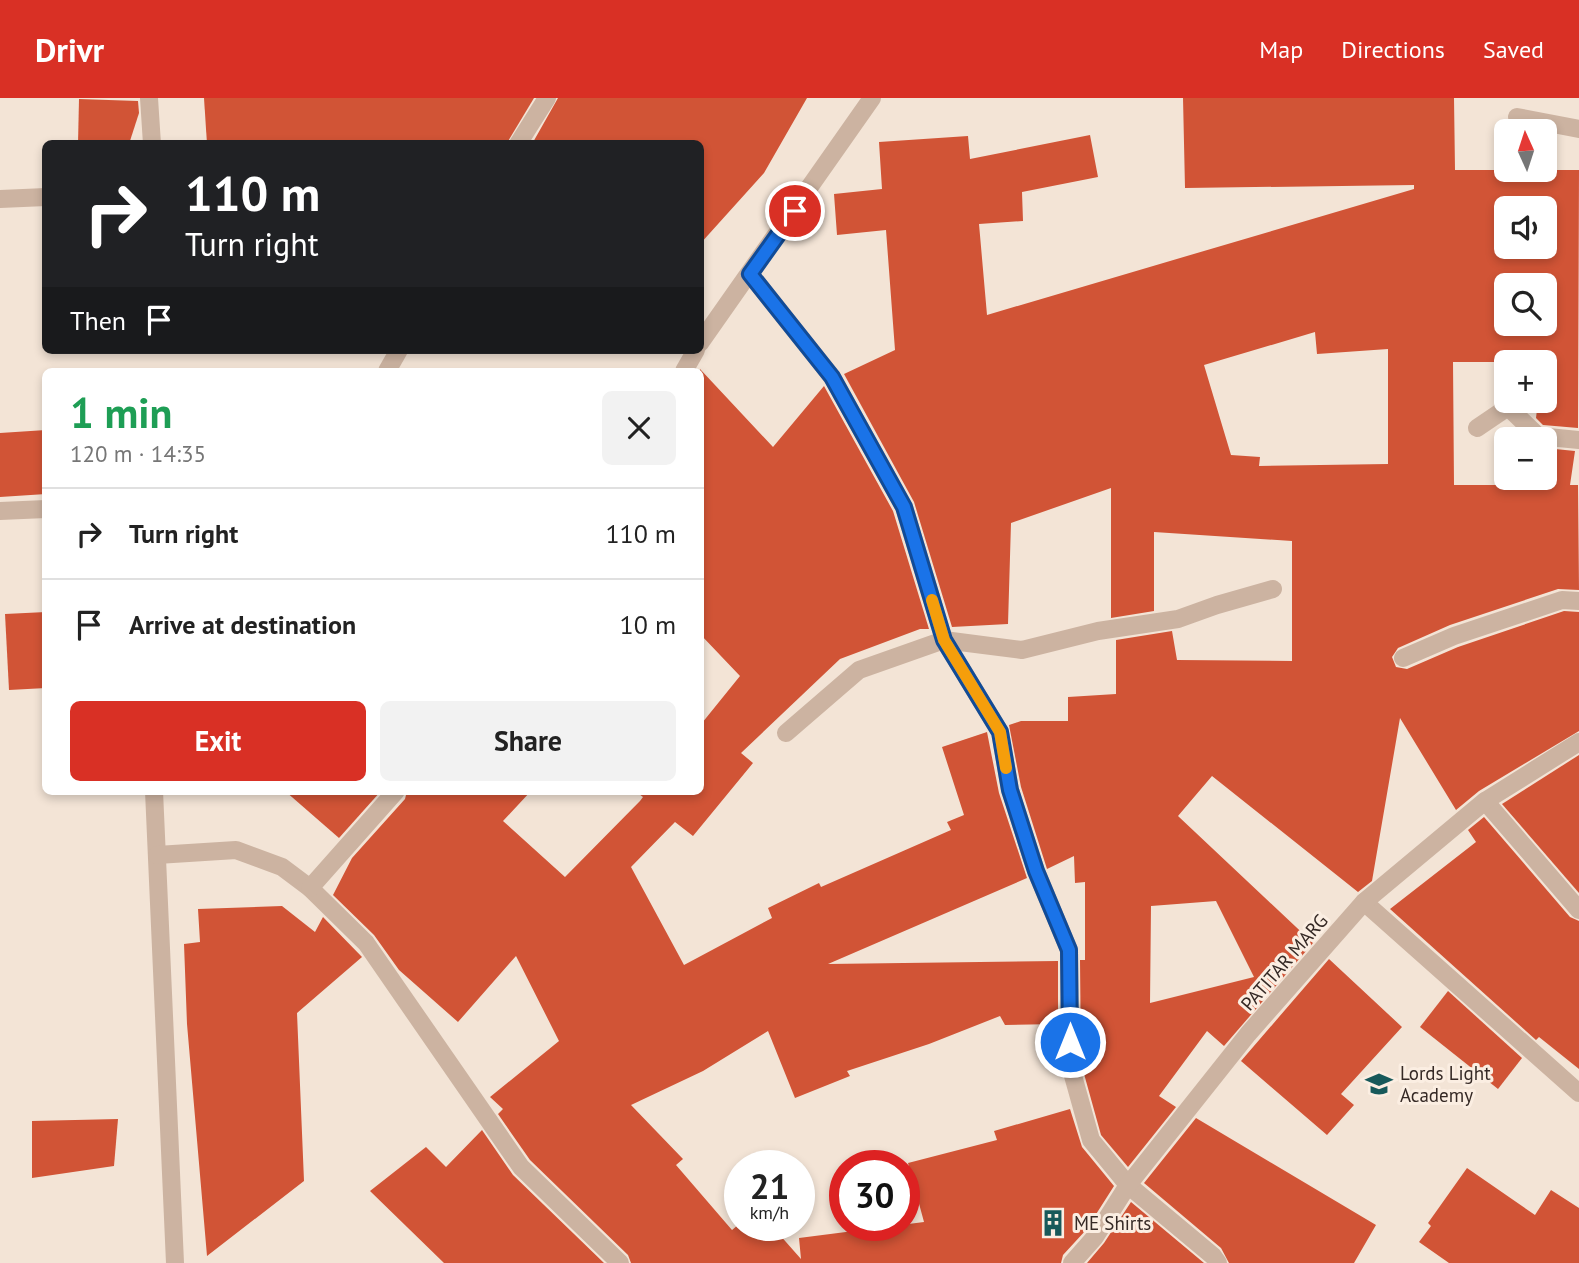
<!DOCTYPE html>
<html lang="en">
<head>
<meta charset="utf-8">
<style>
	:root { --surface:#fff; --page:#f2f2f2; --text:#222; --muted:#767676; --line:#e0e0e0; --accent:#d93025 }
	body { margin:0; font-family:"PT Sans",sans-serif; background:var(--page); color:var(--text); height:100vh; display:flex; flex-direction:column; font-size:26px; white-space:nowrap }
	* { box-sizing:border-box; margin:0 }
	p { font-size:23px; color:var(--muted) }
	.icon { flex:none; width:38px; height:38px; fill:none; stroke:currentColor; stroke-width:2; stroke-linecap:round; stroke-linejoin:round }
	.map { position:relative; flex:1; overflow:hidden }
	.side { position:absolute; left:42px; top:270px; width:662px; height:427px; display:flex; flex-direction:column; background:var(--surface); border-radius:10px; box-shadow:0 4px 10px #0003 }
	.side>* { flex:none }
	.banner { position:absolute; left:42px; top:42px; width:662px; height:214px; border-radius:10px; box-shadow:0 4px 10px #0003; background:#202124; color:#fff; overflow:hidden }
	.needle { width:46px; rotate:357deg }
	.buttons { position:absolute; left:1494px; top:21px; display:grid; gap:14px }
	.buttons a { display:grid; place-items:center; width:63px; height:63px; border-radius:10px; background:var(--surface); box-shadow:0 4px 10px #0003; font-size:35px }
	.speed { position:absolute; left:724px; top:1052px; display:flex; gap:14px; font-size:35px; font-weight:700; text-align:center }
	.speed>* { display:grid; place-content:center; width:91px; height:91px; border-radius:50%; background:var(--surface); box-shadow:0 4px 10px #0003; line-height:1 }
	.speed small { font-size:18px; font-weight:400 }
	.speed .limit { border:10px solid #d22; background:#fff; color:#111 }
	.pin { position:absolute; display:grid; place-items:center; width:60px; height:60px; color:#fff; margin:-30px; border:4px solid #fff; border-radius:50%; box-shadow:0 2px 7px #0007 }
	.me { position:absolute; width:77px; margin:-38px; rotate:0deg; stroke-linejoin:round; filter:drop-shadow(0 0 5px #0008) }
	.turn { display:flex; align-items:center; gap:24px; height:147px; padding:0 28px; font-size:32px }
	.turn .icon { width:91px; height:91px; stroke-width:2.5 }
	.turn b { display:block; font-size:49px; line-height:60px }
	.then { display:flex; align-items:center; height:66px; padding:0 28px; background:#0003; gap:14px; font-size:26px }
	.round { display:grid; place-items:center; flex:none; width:74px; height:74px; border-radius:10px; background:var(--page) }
	.head { display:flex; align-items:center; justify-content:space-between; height:119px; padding:0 28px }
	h1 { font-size:42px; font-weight:700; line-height:52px; color:#1e9e55 }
	.cta { display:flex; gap:14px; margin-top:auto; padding:14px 28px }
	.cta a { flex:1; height:80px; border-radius:10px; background:var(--accent); color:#fff; font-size:28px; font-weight:700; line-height:80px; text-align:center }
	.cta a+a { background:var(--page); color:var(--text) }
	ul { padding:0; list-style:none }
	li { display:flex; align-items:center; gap:21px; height:91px; padding:0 28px; border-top:2px solid var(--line) }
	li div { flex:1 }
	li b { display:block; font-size:26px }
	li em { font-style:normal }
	header { display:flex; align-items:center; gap:42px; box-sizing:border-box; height:98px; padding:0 35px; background:var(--accent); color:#fff }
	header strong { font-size:33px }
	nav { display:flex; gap:38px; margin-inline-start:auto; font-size:24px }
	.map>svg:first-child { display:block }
</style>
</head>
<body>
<header>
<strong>Drivr</strong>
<nav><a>Map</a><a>Directions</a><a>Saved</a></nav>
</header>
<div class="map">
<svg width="1579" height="1165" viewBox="0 0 1579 1165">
	<rect width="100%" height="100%" fill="#f3e4d6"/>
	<!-- building -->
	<g fill="#d15436" fill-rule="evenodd">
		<path d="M204,0H534L507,45L471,46H207Z"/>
		<path d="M558,0H807L764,75L700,146V46H532Z"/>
		<path d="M1183,0H1454L1455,72H1579L1578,330L1543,327L1536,320L1538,303H1545V264H1453L1454,387H1526L1527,380H1545V350L1575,353L1570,387H1578L1579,492L1558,491L1450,527L1398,550L1392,559L1396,569L1407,571L1458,549L1564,513L1579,514V633L1479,693L1456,712L1400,620L1372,783L1358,794L1212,678L1178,718L1313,845L1224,948L1207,933L1159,998L1176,1009L1128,1069L1101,1037L1081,965L1080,862H1085V784L1075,785L1074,758L1047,771L1021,689L1009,627L1021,623H1068V599L1116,596V542L1172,533L1177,562L1292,563V443L1154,434V513L1111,520V390L1011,425L1008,526L952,529L914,404L844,276L895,252L886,132L837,137L834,96L882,91L879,44L968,38L970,61L1090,37L1098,79L1022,94L1023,123L979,126L987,217L1414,91V87L1185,90ZM1507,110H1545V149H1507ZM1507,187H1545V226H1507ZM1315,234L1317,256L1388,251V366L1259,368L1260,359L1231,357L1204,267ZM1216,803L1254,879L1150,905L1151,808Z"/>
		<path d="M79,1L138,3L139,15L129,46H78Z"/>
		<path d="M700,271L773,349L824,288L893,413L929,531H920L840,561L741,655L753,665L693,738L675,724L631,769L684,867L772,820L768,810L819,785L821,789L951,732L947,724L964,717L942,649L987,634L999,695L1027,780L828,866L1058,863V926L1005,927L1000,918L929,946L847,973L850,978L795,1000L768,933L703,973L631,1007L683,1061L676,1067L732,1132L738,1127H771L801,1161L799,1140L924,1124L908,1065L997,1042L994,1033L1070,1011L1082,1049L1114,1088L1086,1132L1063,1157L1061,1165H631L628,1157L530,1062L498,1016L503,1011L490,999L559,943L516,858L458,924L399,872L374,837L333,797L352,760L405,701L407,693H531L503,723L565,779L640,703L643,699L635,693H700V623L702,625L740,578L700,536Z"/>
		<path d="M46,332V396L0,399V335Z"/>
		<path d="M46,514V590L9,592L5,516Z"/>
		<path d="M1579,657V795L1502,706Z"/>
		<path d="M285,693H381L339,740Z"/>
		<path d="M1484,719L1570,819L1579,823V971L1539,939L1536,942L1390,811L1476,744L1468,732Z"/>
		<path d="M282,808L315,834L323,819L362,859L297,915L304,1083L207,1158L187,926L184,846L200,844L198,811Z"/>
		<path d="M1329,861L1402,929L1341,996L1354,1007L1327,1037L1241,963Z"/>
		<path d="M1448,893L1522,960L1498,991L1420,929Z"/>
		<path d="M1196,1020L1376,1127L1354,1165H1229L1221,1150L1144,1085Z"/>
		<path d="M118,1021L114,1068L32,1080V1023Z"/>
		<path d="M482,1032L513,1077L604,1165H444L370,1093L426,1049L446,1069Z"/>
		<path d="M1467,1070L1535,1117L1551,1092L1579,1110V1165H1449L1419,1144L1431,1128L1428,1125Z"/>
		<path d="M1131,1104L1204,1165H1087L1104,1145Z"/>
	</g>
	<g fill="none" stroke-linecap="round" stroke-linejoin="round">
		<!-- minor -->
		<g stroke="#ccb3a1" stroke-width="18">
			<path d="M149,0L152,46"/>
			<path d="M1517,19L1579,31"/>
			<path d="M518,46L547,0"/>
			<path d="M0,101L46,99"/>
			<path d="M750,176L832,279L904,409L944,542L1000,634L1010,692L1036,773L1069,852L1070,967L1091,1042L1128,1087L1213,1158L1218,1165"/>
			<path d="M700,245L872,0"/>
			<path d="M387,273L399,252"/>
			<path d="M684,273L696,252"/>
			<path d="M1477,330L1508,309L1538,338L1579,342"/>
			<path d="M0,413L46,411"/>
			<path d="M1403,560L1454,538L1562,502L1579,503"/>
			<path d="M786,635L859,572L944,542L1022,552L1098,533L1178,521L1217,507L1273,491"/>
			<path d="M154,693L175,1165"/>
			<path d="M1485,703L1579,812"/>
			<path d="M157,757L236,752L282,769L310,790L366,845L521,1069L620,1165"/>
			<path d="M310,790L396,693"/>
			<path d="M1364,804L1579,995"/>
			<path d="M1072,1165L1095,1139L1128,1087L1248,936L1364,804L1485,703L1579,644"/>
		</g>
	</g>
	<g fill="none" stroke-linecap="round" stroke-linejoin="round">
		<defs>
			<path id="route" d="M795,113L750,176L832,279L904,409L944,542L1000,634L1010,692L1036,773L1069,852L1070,944"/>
		</defs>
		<!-- route casing -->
		<use href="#route" stroke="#114b97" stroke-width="18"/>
		<!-- route -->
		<use href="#route" stroke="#1a73e8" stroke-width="12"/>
		<!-- slow -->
		<path stroke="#f59e0b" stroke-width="12" d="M932,502L944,542L1000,634L1006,670"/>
	</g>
	<!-- icons -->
	<defs>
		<symbol id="school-bare" viewBox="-9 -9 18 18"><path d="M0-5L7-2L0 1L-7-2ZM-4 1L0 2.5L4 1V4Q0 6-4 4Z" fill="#17595a" stroke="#fbeee2" stroke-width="2.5" paint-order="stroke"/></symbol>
		<symbol id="building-bare" viewBox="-9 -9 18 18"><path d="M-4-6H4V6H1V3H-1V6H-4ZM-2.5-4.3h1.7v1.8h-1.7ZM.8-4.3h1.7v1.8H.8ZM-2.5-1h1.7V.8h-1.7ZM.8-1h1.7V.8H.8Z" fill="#17595a" stroke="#fbeee2" stroke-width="2.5" paint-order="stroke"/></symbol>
	</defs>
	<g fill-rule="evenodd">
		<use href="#school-bare" x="1360" y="967" width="38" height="38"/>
		<use href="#building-bare" x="1034" y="1106" width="38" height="38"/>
	</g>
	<g text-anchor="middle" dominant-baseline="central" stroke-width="6" stroke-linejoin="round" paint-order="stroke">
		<!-- street labels -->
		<g font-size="19" fill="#352925" stroke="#fbeee2">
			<text transform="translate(1284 864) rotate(-49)">PATITAR MARG</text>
		</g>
		<!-- poi labels -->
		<g font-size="19" fill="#352925" stroke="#fbeee2" text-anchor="start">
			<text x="1400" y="975">Lords Light<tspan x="1400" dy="22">Academy</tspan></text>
			<text x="1074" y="1125">ME Shirts</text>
		</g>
	</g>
</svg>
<div class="buttons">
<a><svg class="needle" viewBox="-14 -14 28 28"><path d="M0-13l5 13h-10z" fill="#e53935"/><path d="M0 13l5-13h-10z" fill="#767676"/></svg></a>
<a><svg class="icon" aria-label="sound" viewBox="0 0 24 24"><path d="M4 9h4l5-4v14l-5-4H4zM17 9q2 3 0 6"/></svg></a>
<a><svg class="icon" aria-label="search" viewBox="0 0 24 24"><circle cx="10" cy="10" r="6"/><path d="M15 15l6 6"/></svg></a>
<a>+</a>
<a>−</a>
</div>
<div class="speed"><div>21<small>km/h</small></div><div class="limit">30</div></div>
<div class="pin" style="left:795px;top:113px;background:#d93025"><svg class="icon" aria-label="arrive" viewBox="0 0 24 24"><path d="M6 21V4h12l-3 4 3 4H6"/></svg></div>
<svg class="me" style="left:1070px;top:944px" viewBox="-20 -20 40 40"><circle r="17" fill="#1a73e8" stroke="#fff" stroke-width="3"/><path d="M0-11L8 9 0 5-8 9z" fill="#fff"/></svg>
<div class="banner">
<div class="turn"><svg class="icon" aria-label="right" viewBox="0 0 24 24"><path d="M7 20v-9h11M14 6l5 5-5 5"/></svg><div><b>110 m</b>Turn right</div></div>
<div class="then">Then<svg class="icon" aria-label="arrive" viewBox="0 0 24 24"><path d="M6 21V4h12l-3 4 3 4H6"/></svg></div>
</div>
<section class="side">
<div class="head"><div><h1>1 min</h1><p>120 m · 14:35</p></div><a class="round"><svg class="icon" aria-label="close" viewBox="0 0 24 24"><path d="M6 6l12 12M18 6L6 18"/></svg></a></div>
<ul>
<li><svg class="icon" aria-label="right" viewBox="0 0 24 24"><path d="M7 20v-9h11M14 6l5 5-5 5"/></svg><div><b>Turn right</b></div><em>110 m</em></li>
<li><svg class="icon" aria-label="arrive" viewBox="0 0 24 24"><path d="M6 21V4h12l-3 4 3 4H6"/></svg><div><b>Arrive at destination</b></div><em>10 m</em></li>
</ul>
<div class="cta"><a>Exit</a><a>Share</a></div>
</section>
</div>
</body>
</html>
